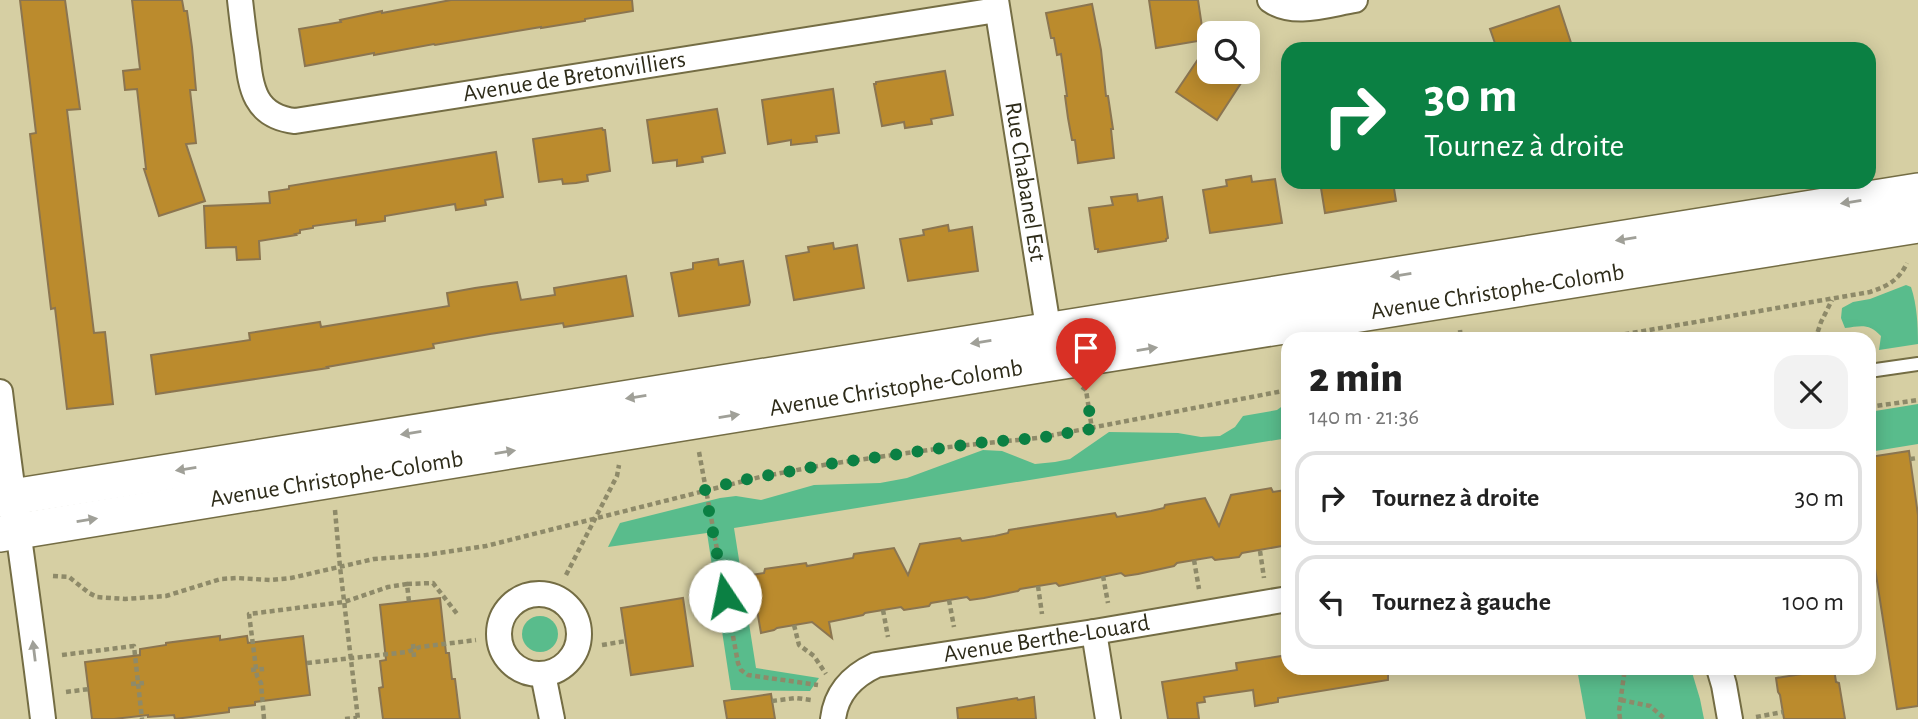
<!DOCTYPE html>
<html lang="fr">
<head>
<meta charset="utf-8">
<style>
	:root { --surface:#fff; --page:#f2f2f2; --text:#222; --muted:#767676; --line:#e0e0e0 }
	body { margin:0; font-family:"Alegreya Sans",sans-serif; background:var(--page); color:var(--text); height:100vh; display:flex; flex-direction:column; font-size:26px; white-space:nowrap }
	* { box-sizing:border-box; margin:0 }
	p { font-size:23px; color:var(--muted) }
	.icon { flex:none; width:38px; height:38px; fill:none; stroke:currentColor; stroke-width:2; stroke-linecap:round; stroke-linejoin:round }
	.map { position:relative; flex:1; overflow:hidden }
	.details { position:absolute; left:1281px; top:332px; width:595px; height:343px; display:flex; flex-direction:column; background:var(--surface); border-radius:21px; box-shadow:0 4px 18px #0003 }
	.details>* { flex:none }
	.banner { position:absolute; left:1281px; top:42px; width:595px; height:147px; border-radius:21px; box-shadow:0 4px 18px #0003; background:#0b8043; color:#fff; overflow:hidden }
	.fabs { position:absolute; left:1197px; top:21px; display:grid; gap:14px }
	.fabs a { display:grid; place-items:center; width:63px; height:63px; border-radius:14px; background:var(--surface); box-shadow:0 4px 18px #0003; font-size:35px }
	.pin { position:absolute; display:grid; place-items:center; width:60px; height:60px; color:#fff; margin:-72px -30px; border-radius:50% 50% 50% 0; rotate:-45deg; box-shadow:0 0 7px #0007 }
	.pin .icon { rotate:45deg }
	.me { position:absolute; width:77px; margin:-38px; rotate:349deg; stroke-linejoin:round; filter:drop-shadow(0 0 5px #0008) }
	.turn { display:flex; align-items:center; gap:24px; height:147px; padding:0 28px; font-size:32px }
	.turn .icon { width:91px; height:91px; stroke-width:2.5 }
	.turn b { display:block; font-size:49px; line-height:60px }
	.round { display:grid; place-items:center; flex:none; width:74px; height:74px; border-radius:21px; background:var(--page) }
	.summary { display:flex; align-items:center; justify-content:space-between; height:119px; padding:0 28px }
	h1 { font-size:42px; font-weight:800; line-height:52px }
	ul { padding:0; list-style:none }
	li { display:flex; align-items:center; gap:21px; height:94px; margin:0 14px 10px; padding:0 14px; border:4px solid var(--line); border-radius:21px }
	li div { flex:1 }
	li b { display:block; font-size:26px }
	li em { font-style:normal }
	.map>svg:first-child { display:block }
</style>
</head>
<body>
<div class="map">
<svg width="1918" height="719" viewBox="0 0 1918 719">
	<rect width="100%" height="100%" fill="#d6cfa3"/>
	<!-- green -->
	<g fill="#59bc8c">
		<path d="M1906,285L1911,287C1917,305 1918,325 1918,344L1879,350L1881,336C1869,323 1861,326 1845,328L1841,318L1842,308L1853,302L1870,299Z"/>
		<path d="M1288,402V438L734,528L756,668L819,678L810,691L731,690L707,533L608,547L620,523L720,498L736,496L761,500L814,485L880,483L907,478L983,450L1002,451L1035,464L1055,462L1070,459L1109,432L1178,433L1201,437L1220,436L1235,427L1243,416L1277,410Z"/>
		<path d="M1918,404V444L1869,452V412Z"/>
		<circle cx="540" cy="634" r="18"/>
		<path d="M1577,669H1691L1700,699L1704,719H1586Z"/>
	</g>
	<!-- building -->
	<g fill="#bb8b2d" stroke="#8b7550" stroke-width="2">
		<path d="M20,0H65L80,109L67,110L82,235L94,333L105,332L113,404L67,409L55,308L51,309L30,134L36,133Z"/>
		<path d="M132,0H182L184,11H187L192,47L196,90H190L196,143L186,144L205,201L159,216L144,169H146L137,89L125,90L123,71L140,69Z"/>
		<path d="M451,0H632L633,11L585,19V21L541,28V27L435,45L434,44L374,55V53L305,66L299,29L341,22L340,20L382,11V13Z"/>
		<path d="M1149,0H1198L1204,40L1156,48Z"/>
		<path d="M1092,4L1101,50L1106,96H1108L1113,129H1111L1114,158L1078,163L1075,140H1072L1068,118L1065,96H1067L1061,54L1057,55L1054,38H1051L1046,13Z"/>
		<path d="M1559,6L1573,49H1497L1490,29Z"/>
		<path d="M1209,43V72H1231L1243,80L1217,120L1176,92Z"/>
		<path d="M945,71L953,115L931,119L932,124L905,128L904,122L882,126L874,84H876V82Z"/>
		<path d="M833,89L839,133L816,136L817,142L791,145V140L768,144L762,100Z"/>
		<path d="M717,109L725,153L702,157L703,162L677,166V160L653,163L647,120Z"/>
		<path d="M602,128L603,130H605L610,171L587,175L588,181L576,183L563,184L562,179L539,182L533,139Z"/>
		<path d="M496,152L503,197L485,200L486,205L456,210L455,204L385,216V221L356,225V220L313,226V228L300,230V233L295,234L296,235L259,241L260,259L237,260L236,247L206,248L204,206L270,203L269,192L289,189V186Z"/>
		<path d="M1251,176L1252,182L1275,179L1282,223L1210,233L1203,190L1227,186L1226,180Z"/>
		<path d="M1320,182H1393L1396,201L1325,213Z"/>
		<path d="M1137,194L1138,201L1162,197L1168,238L1166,239V241L1098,252V249H1095L1089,208L1113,205L1111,197Z"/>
		<path d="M948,225L949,231L972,227L978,271L908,281L900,239L924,235L923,230Z"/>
		<path d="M833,243L834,249L857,245L864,288L794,300L786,256L809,252L808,247Z"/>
		<path d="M718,259L719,265L743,261L750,302L749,305L679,316L671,273L693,269V263Z"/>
		<path d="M626,276L633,316L564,327L563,323L490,334L433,344L434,348L327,367L328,368L156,394L151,355L250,340L249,333L320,322L321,327L449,306L447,293L475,288L517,282L521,300L555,295L554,288Z"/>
		<path d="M1909,451L1918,515V706L1897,709L1869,530V457Z"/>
		<path d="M1271,488L1273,492L1286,490L1288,506V545L1242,553L1239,557L1215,560L1212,557L1177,563L1174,566L1138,574L1125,576L1121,573L1059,586L1056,583L1020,589L1018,591L984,598L970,600L967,597L931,603L929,606L904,610L901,607L865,613L863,615L829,622L832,638L812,622L777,628L774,630L761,633L751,575L764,573L765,569L806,563L807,566L853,558L854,554L894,548L908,575L920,544L960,538L962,541L995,536L1008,533L1009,530L1115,513L1117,517L1151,511L1164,508L1165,505L1205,498L1219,526L1231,495Z"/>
		<path d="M440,598L446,653H449L452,679H455L460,719H383L379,688L383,687L380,661L386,660L380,605Z"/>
		<path d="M683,598L693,666L631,675L621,608Z"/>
		<path d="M220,636V640L247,636L248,643L303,636L310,695L255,702V705L229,708V712L175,719L174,715L148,717V715L114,719H92L85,662L140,655V649L166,645V643Z"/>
		<path d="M1288,655V668H1388V680L1278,698V702L1255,706L1253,690L1204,697L1205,702L1197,703L1199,719H1168L1162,682L1237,670L1236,663Z"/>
		<path d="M1834,669L1836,682L1839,683L1845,719H1784L1780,695L1778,692L1776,678Z"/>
		<path d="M771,694L775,719H727L724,701Z"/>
		<path d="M1034,697L1036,719H958L957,708L1017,698L1018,700Z"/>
	</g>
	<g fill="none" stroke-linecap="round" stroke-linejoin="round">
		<defs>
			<path id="lane" d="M1869,371L1918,364"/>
			<g id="street">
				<path id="s1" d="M240,0C242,18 244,36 247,54C251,88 254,116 295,121L997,10"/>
				<path id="s2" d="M996,0L1051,346"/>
				<path d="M1270,0C1294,17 1329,4 1355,0"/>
				<path d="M0,392C13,501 30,610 43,719"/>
				<circle cx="539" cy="634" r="40"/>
				<path d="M1094,632L1108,719"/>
				<path d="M1719,668L1724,685L1730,719"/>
				<path d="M543,674L552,719"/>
				<path id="s3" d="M833,719C836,693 852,676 876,665L1094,632L1288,599"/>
			</g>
			<g id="secondary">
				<path d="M0,499L1918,191"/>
				<path id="s4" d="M0,534L1014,369L1918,225"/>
			</g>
		</defs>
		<!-- lane casing -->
		<use href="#lane" stroke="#746d44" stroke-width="16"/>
		<!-- street casing -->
		<use href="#street" stroke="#746d44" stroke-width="28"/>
		<!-- secondary casing -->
		<use href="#secondary" stroke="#746d44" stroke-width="38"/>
		<!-- path -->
		<g stroke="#8e8a69" stroke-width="4.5" stroke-dasharray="5 3.5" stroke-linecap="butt">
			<path d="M1460,330L1461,340"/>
			<path d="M1591,340L1870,292C1888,286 1899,280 1907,263"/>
			<path d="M1815,340L1821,322L1832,300"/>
			<path d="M1082,387L1086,390L1092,429"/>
			<path d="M1869,407L1918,400"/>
			<path d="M699,452L738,663L741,670L748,675L818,685"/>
			<path d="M1910,459L1918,458"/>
			<path d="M335,510L340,567L358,719"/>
			<path d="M1260,551L1264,578"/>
			<path d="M1194,560L1199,589"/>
			<path d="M566,575L617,476L619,465"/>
			<path d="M53,576L69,577L89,593L97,597L125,599L166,596L221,579L237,578L271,580L291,578L374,559L426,555L486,546L760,477L829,464L957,446L1038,438L1288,390"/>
			<path d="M1103,576L1108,603"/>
			<path d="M407,584L433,583L458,615"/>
			<path d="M1038,586L1042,614"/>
			<path d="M949,600L954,627"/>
			<path d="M883,610L888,637"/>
			<path d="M794,625L799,645L814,656L826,674"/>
			<path d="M413,644L414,657"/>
			<path d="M602,645L626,641"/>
			<path d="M62,655L134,646L142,719"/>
			<path d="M307,663L407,652L420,647L476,640"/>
			<path d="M251,670L264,669"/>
			<path d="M131,684L144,683"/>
			<path d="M66,692L89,689"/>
			<path d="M1621,700L1650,706L1665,719"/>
			<path d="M772,701L796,698L811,700"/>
			<path d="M1756,717L1783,712"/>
			<path d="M264,719L261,683L257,676L249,614L344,602L388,587L407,584L409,602"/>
			<path d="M345,719L357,718"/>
			<path d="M1620,719L1619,711L1625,668"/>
		</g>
		<!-- lane -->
		<use href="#lane" stroke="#fff" stroke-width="12"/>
		<!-- street -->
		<use href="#street" stroke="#fff" stroke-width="24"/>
		<!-- secondary -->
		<use href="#secondary" stroke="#fff" stroke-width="35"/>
	</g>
	<!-- one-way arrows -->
	<defs><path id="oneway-solid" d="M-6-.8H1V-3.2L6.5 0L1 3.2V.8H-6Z" transform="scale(1.75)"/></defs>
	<g fill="#a0a098">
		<use href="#oneway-solid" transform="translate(1851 202) rotate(171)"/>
		<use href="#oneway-solid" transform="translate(1626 239) rotate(171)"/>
		<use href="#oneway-solid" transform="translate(1401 275) rotate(171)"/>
		<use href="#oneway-solid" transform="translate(981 342) rotate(171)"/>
		<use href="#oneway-solid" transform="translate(1147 349) rotate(-9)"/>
		<use href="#oneway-solid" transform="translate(636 397) rotate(171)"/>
		<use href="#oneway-solid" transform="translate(729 416) rotate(-9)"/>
		<use href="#oneway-solid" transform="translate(411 433) rotate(171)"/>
		<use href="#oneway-solid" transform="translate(505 452) rotate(-9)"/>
		<use href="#oneway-solid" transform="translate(186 469) rotate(171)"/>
		<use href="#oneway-solid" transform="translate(87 520) rotate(-9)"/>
		<use href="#oneway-solid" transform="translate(34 651) rotate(-97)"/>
	</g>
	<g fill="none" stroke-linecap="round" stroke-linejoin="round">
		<!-- route -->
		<path stroke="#0b8043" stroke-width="12" stroke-dasharray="0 21.6" d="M725,596L705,490L738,481L829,464L986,442L1038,438L1092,429L1086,390"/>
	</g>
	<g text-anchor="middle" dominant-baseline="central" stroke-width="6" stroke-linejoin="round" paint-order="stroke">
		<!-- street labels -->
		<g font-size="24" fill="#2d2b19" stroke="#e3dcb0">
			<text stroke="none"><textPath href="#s1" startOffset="429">Avenue de Bretonvilliers</textPath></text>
			<text stroke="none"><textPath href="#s2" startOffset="184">Rue Chabanel Est</textPath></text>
			<text stroke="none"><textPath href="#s4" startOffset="1517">Avenue Christophe-Colomb</textPath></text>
			<text stroke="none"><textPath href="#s4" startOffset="908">Avenue Christophe-Colomb</textPath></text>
			<text stroke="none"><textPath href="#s4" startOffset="341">Avenue Christophe-Colomb</textPath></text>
			<text stroke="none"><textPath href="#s3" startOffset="245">Avenue Berthe-Louard</textPath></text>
		</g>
	</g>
</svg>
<div class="fabs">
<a><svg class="icon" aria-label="search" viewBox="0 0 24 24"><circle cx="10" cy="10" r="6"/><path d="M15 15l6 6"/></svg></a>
</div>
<div class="pin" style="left:1086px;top:390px;background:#d93025"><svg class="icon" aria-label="arrive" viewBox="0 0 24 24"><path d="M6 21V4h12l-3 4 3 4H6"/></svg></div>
<svg class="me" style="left:725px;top:596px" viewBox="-20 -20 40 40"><circle r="19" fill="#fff"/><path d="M0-13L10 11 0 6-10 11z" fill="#0b8043"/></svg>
<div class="banner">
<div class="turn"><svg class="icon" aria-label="right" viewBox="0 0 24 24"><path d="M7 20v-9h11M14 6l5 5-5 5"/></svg><div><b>30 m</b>Tournez à droite</div></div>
</div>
<section class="details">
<div class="summary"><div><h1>2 min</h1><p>140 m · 21:36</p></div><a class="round"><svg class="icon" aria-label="close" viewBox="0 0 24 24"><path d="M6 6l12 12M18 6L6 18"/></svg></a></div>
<ul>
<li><svg class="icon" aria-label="right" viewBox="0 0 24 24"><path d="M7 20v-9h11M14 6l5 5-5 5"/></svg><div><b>Tournez à droite</b></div><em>30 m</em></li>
<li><svg class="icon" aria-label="left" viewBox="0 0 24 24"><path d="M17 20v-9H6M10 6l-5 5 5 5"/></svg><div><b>Tournez à gauche</b></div><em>100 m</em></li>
</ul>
</section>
</div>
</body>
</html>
